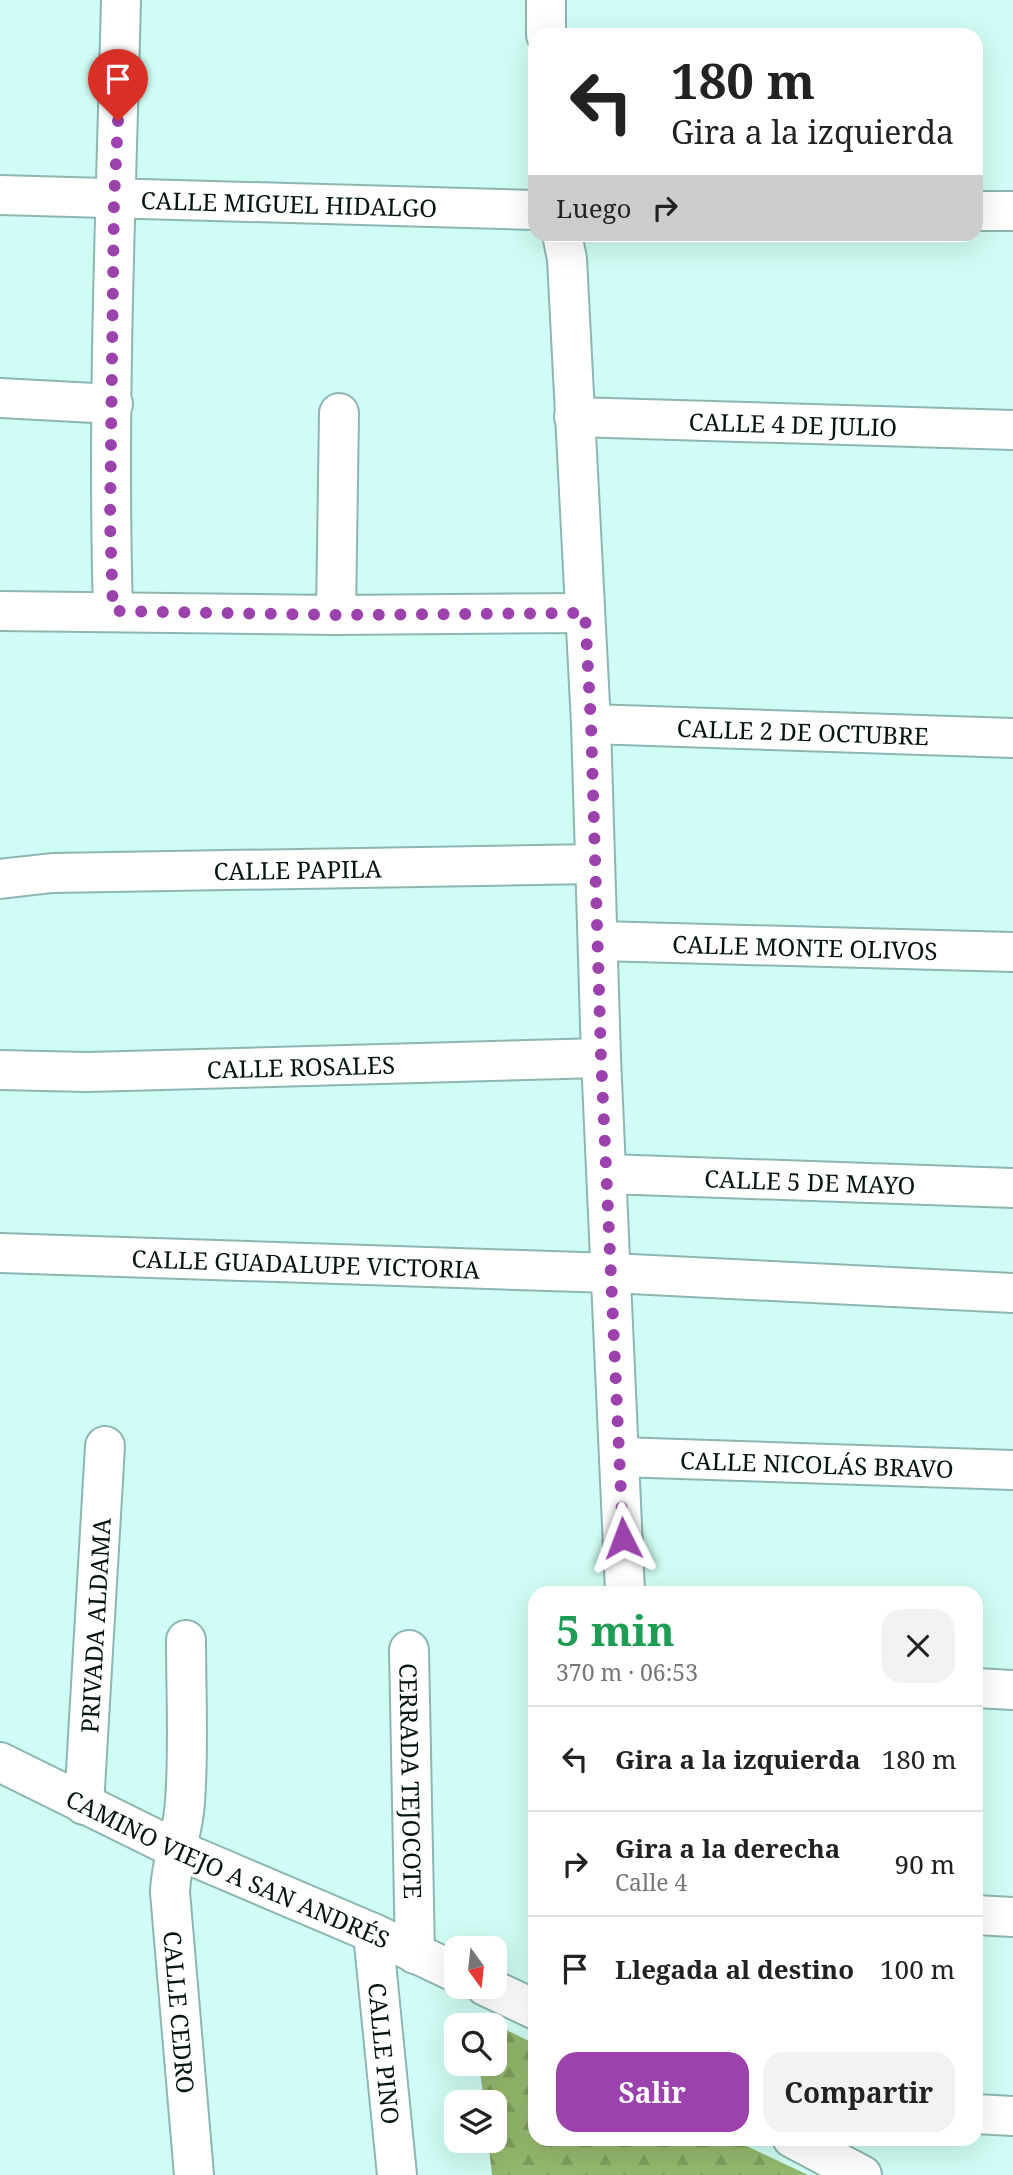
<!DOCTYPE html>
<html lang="es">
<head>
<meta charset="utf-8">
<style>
	:root { --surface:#fff; --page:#f2f2f2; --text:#222; --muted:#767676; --line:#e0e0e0; --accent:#9c42ad }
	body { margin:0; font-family:"Noto Serif",serif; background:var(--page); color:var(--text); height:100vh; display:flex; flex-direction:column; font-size:26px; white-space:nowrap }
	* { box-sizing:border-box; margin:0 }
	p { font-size:23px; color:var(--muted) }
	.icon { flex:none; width:38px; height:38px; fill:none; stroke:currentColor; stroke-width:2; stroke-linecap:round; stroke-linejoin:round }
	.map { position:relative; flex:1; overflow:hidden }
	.side { position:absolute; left:528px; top:1586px; width:455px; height:560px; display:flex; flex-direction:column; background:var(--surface); border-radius:21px; box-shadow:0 7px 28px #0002 }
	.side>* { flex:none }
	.top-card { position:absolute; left:528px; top:28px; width:455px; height:214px; border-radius:21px; box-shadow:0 7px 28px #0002; background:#fff; color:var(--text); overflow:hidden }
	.needle { width:46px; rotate:165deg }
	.tools { position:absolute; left:444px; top:1936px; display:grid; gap:14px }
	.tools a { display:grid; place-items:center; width:63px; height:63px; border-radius:14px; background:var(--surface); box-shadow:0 7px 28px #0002; font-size:35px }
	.pin { position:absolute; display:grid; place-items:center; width:60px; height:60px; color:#fff; margin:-72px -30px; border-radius:50% 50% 50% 0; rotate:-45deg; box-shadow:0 0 7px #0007 }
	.pin .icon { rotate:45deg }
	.me { position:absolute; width:77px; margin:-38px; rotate:357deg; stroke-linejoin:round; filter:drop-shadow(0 0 5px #0008) }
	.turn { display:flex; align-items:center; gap:24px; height:147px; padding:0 28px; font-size:32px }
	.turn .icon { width:91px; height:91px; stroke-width:2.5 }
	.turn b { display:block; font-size:49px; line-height:60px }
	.then { display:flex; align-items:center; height:66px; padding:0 28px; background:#0003; gap:14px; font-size:26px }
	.round { display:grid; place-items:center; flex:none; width:74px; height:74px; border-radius:21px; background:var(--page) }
	.summary { display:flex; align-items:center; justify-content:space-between; height:119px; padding:0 28px }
	h1 { font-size:42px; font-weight:700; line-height:52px; color:#1e9e55 }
	.button { display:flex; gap:14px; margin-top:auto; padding:14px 28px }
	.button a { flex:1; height:80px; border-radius:21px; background:var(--accent); color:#fff; font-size:28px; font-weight:700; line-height:80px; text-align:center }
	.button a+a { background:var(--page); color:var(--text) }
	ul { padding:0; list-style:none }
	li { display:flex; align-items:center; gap:21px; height:105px; padding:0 28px; border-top:2px solid var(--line) }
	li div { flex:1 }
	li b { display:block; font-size:26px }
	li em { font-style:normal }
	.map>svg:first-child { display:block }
</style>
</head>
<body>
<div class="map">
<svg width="1013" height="2175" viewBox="0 0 1013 2175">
	<defs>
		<pattern id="forest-firs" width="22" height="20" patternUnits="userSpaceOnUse" patternTransform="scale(1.75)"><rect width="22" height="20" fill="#94b86d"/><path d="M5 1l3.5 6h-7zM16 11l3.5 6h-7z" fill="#7e9d5d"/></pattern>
	</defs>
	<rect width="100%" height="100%" fill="#cffcf4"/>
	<!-- forest -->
	<path fill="url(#forest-firs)" d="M474,2014L535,2044L536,2138L732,2139L808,2175H492L488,2140H495V2102H484L479,2063H495V2025H475Z"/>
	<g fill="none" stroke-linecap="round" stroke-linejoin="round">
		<defs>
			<g id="minor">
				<path id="s1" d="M0,195L536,210"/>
				<path d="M976,211H1013"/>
				<path d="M0,398L113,404"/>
				<path id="s2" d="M574,417L1013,430"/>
				<path d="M0,611L336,615L585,613"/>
				<path d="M113,611C107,407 116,203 121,0"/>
				<path d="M336,615L339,413"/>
				<path id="s3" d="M591,724L1013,738"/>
				<path id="s4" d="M0,879L52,873L594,864"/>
				<path id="s5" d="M599,941L1013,952"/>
				<path id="s6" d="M0,1070L87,1072L601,1058"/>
				<path id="s7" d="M607,1174L1013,1188"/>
				<path id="s8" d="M0,1253L611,1273L1013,1293"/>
				<path id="s9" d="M619,1457L1013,1470"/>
				<path id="s10" d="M186,1640C186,1694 189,1749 185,1802C183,1833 171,1862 170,1892L194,2175"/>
				<path id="s11" d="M409,1650L415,1954"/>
				<path d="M976,1688L1013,1690"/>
				<path id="s12" d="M84,1805L105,1446"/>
				<path d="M976,1915L1013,1917"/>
				<path id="s13" d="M373,1933L397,2175"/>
				<path d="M976,2114L1013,2116"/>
			</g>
			<g id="tertiary">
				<path d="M546,35V0"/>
				<path d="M562,234L567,259L591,724L601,1058L625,1592"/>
				<path id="s14" d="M0,1762L178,1850L373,1933L457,1973"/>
				<path d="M485,1986L536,2010"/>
				<path d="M792,2138L862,2175"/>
			</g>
		</defs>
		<!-- minor casing -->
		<use href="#minor" stroke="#8cb7b0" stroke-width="42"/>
		<!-- tertiary casing -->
		<use href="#tertiary" stroke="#8cb7b0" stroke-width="42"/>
		<!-- minor -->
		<use href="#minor" stroke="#fff" stroke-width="38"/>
		<!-- tertiary -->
		<use href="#tertiary" stroke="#fff" stroke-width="38"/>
	</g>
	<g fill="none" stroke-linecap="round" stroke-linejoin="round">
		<!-- route -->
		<path stroke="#9c42ad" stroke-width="12" stroke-dasharray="0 21.6" d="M118,121L114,200L110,522L113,611L336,615L585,613L591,724L601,1058L623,1538"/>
	</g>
	<g text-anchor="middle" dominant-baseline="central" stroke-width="6" stroke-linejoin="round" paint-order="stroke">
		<!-- street labels -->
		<g font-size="24" fill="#041411" stroke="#fff">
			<text stroke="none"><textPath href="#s1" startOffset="289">CALLE MIGUEL HIDALGO</textPath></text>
			<text stroke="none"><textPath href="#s2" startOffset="219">CALLE 4 DE JULIO</textPath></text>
			<text stroke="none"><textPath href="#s3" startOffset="212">CALLE 2 DE OCTUBRE</textPath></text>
			<text stroke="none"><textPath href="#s4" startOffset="298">CALLE PAPILA</textPath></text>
			<text stroke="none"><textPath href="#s5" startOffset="206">CALLE MONTE OLIVOS</textPath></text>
			<text stroke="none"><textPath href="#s6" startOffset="301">CALLE ROSALES</textPath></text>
			<text stroke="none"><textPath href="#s7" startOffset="203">CALLE 5 DE MAYO</textPath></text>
			<text stroke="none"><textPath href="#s8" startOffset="306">CALLE GUADALUPE VICTORIA</textPath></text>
			<text stroke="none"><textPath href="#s9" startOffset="198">CALLE NICOLÁS BRAVO</textPath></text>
			<text stroke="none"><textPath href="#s12" startOffset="180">PRIVADA ALDAMA</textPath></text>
			<text stroke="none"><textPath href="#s11" startOffset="131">CERRADA TEJOCOTE</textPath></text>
			<text stroke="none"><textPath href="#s14" startOffset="252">CAMINO VIEJO A SAN ANDRÉS</textPath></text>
			<text stroke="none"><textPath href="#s10" startOffset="374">CALLE CEDRO</textPath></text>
			<text stroke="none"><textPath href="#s13" startOffset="121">CALLE PINO</textPath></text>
		</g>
	</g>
</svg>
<div class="tools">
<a><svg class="needle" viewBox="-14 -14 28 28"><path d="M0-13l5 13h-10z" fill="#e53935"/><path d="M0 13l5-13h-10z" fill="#767676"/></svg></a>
<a><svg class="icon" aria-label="search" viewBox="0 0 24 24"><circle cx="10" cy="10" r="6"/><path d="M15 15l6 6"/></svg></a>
<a><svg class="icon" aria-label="layers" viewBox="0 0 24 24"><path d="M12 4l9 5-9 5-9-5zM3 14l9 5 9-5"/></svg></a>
</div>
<div class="pin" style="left:118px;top:121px;background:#d93025"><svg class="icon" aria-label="arrive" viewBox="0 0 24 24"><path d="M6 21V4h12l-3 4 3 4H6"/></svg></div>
<svg class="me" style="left:623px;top:1538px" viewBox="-20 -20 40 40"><path d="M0-17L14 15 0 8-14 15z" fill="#9c42ad" stroke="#fff" stroke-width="4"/></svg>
<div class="top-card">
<div class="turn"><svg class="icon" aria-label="left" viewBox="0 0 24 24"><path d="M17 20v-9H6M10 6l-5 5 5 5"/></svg><div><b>180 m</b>Gira a la izquierda</div></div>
<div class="then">Luego<svg class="icon" aria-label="right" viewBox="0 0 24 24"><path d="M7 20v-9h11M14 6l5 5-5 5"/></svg></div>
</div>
<section class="side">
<div class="summary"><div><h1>5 min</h1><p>370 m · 06:53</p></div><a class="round"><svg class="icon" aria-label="close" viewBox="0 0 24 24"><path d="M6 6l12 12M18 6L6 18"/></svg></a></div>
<ul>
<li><svg class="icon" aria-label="left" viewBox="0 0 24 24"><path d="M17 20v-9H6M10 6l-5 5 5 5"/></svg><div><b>Gira a la izquierda</b></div><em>180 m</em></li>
<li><svg class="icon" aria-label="right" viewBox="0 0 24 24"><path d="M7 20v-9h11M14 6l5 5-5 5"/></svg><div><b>Gira a la derecha</b><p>Calle 4</p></div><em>90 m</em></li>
<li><svg class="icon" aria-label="arrive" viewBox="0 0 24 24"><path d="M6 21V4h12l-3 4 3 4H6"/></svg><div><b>Llegada al destino</b></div><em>100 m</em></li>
</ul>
<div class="button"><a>Salir</a><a>Compartir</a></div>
</section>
</div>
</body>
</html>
